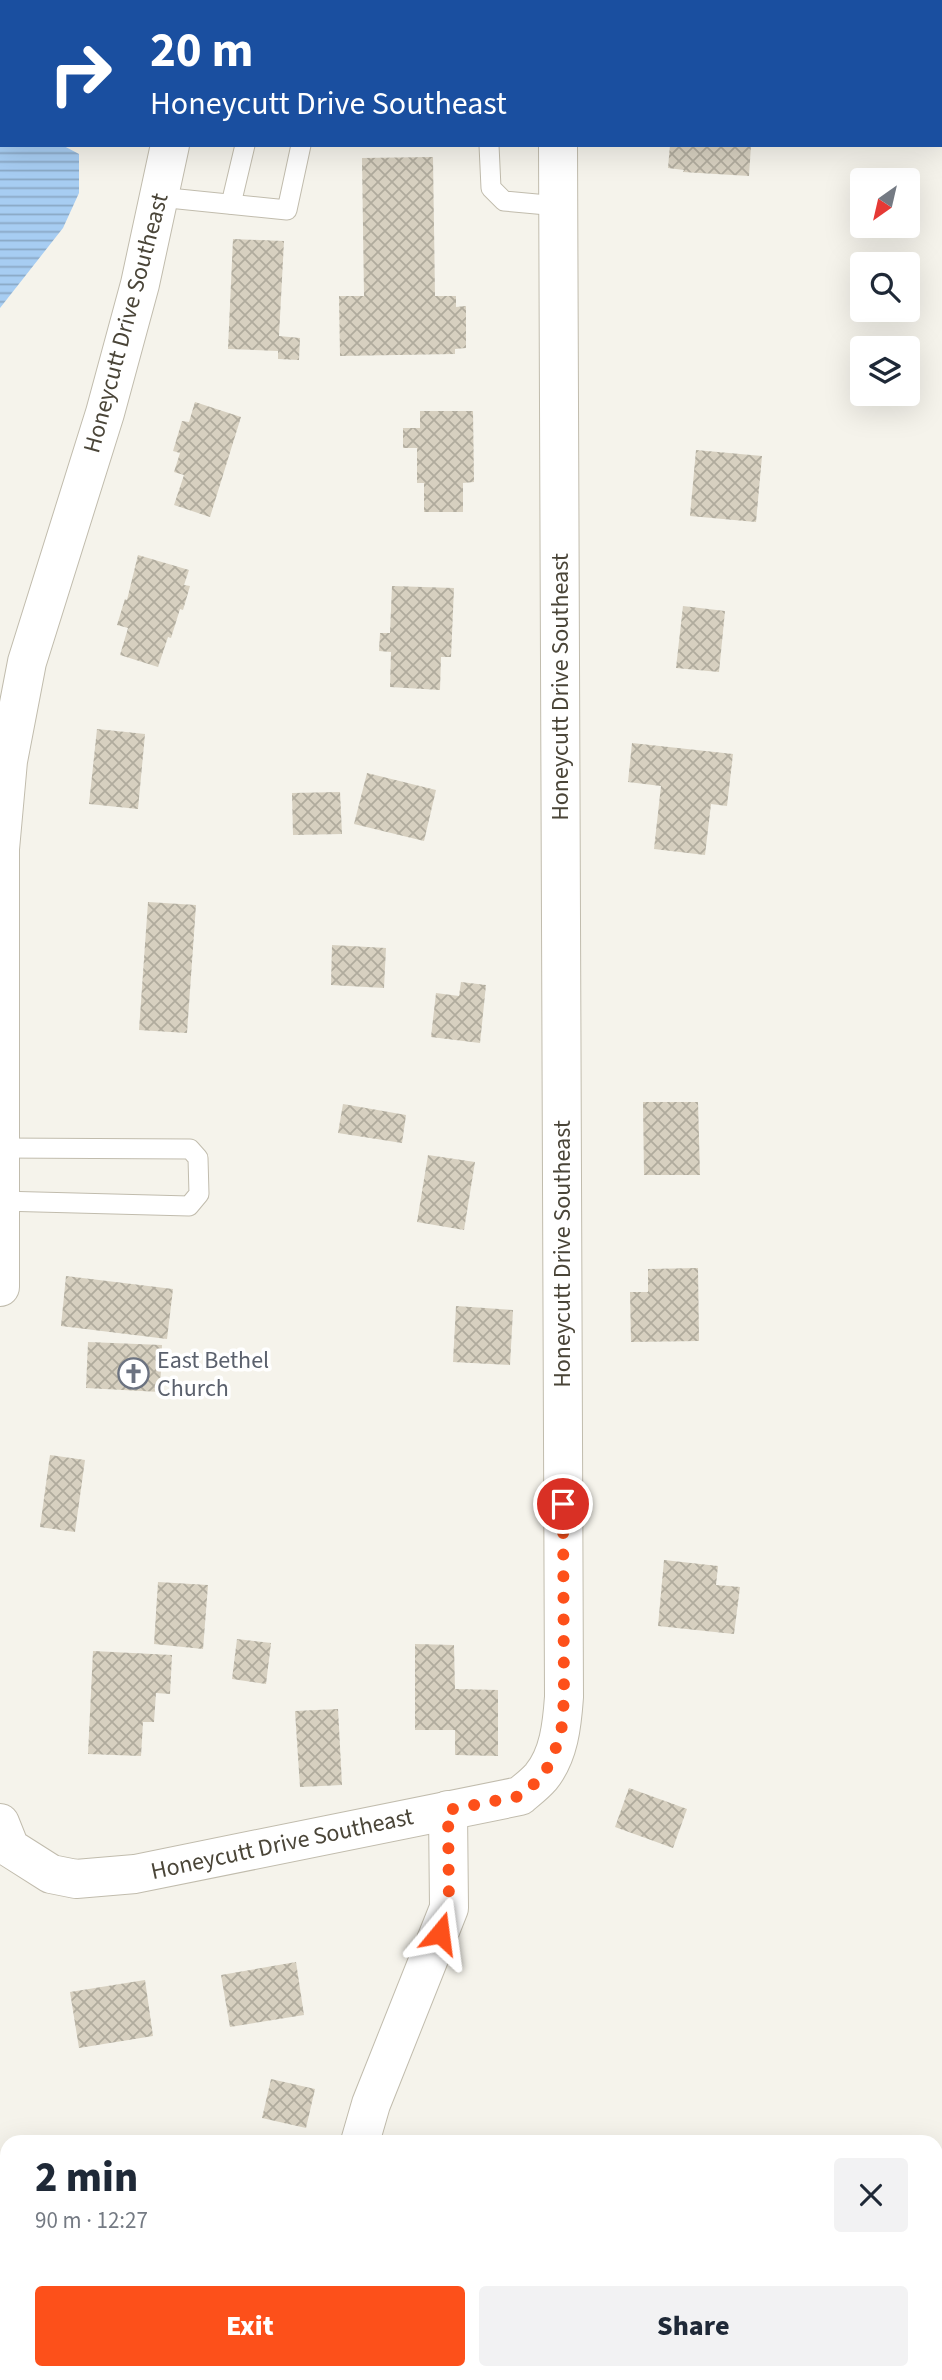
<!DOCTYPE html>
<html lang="en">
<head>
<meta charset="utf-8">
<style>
	:root { --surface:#fff; --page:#f2f2f3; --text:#1f2937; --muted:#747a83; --accent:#fd501a }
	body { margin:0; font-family:"Source Sans 3",sans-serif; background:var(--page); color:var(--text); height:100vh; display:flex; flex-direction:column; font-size:26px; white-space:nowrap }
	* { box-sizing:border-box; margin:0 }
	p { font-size:23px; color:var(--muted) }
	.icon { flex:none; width:38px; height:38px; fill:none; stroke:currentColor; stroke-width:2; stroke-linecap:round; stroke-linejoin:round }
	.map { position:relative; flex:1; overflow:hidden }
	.side { position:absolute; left:0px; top:2135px; width:943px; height:245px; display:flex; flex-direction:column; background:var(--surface); border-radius:21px 21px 0 0; box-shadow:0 7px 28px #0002 }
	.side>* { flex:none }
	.hud { position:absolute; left:0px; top:0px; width:943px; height:147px; box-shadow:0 7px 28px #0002; background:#1a4fa0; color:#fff; overflow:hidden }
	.needle { width:46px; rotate:214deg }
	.controls { position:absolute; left:850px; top:168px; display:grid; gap:14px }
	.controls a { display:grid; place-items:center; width:70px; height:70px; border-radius:7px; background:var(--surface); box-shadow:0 7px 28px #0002; font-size:35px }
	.pin { position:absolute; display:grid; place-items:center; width:60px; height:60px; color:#fff; margin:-30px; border:4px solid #fff; border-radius:50%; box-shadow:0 2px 7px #0007 }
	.me { position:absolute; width:77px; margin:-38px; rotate:16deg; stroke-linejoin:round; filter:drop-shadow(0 0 5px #0008) }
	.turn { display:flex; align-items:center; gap:24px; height:147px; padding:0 35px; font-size:32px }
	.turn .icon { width:91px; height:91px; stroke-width:2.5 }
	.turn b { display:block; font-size:49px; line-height:60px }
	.round { display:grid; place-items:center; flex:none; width:74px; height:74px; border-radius:7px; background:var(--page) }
	.head { display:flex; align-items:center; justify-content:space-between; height:119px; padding:0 35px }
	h1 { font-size:42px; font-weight:800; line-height:52px }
	.primary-button { display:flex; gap:14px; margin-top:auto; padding:14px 35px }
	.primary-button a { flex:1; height:80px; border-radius:7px; background:var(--accent); color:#fff; font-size:28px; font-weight:800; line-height:80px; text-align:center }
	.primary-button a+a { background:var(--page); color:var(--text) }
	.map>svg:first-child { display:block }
</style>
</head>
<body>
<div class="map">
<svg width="942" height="2380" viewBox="0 0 942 2380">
	<defs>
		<pattern id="water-rules" width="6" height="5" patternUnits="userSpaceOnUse" patternTransform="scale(1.75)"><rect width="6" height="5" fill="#a7cdf2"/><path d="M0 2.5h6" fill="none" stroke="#8aa8c5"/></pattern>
		<pattern id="building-cross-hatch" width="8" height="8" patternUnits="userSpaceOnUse" patternTransform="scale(1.75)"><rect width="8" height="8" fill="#d7d0c0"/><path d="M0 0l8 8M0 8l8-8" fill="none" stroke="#b0ab9d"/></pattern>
	</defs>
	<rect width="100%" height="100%" fill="#f5f3eb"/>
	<!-- water -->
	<path fill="url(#water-rules)" d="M0,115H2V145H62L79,154V193L63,228L0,308Z"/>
	<!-- building -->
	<g fill="url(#building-cross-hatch)">
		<path d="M670,145H751L749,176L683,172L684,170L668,168Z"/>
		<path d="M433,157L435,296H456V307L466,306V348L455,349V354L340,356L339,296H364L362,158Z"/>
		<path d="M233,239L284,241L279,336L300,338L299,360L278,359V351L228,349Z"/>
		<path d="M195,402L241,417L210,517L174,505L184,475L174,472L180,453L173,451L182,421L189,422Z"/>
		<path d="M420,411H473L474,482L463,483V512H424V483H417V448H403V428H420Z"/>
		<path d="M696,450L762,456L756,522L690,516Z"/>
		<path d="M138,555L189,570L184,585L190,586L183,610L180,609L171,638L168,637L158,667L120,655L128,628L117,625L125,599L127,600Z"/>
		<path d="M392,586L454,588L451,657H441L440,690L390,687L391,652L379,651L380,633H390Z"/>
		<path d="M683,606L725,611L719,672L676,668Z"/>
		<path d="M97,729L145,734L138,809L89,804Z"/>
		<path d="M632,743L733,754L727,806L711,804L705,855L654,849L661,786L628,782Z"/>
		<path d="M367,773L436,790L424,841L354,824Z"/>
		<path d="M340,792L342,834L293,835L292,793Z"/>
		<path d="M148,902L196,905L187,1033L139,1030Z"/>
		<path d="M332,945L386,948L384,988L331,985Z"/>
		<path d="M461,982L486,985L480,1043L431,1037L436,993L459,996Z"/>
		<path d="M643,1102H698L700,1175H644Z"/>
		<path d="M343,1104L406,1115L402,1143L338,1133Z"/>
		<path d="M428,1155L475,1162L464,1230L417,1222Z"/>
		<path d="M698,1268L699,1341L631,1342L630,1292H648V1269Z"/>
		<path d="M66,1276L173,1289L167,1339L61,1326Z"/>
		<path d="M456,1306L513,1310L510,1365L453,1362Z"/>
		<path d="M88,1342L162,1345L160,1392L86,1388Z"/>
		<path d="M50,1455L85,1460L75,1532L40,1527Z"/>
		<path d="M664,1560L718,1566L716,1585L740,1587L734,1634L658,1626Z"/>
		<path d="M158,1582L208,1585L203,1649L154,1644Z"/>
		<path d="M237,1639L271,1643L266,1684L232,1679Z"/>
		<path d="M415,1644L454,1645L455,1689L498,1690V1756L455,1755V1730H415Z"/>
		<path d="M93,1651L172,1655L170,1694L156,1693L154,1722H143L141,1756L88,1754Z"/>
		<path d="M338,1709L342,1785L300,1787L295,1711Z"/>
		<path d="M629,1788L687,1809L673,1848L615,1827Z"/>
		<path d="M296,1962L304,2015L230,2027L221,1975Z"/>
		<path d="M145,1980L153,2036L79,2048L70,1992Z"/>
		<path d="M271,2079L315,2089L306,2128L262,2118Z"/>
	</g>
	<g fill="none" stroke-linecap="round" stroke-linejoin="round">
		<defs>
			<g id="service">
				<path d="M487,0V2"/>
				<path d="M278,2V0"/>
				<path d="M489,145L491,188L504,201L558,206"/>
				<path d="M159,197L287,210L301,145"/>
				<path d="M231,204L245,145"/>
				<path d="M0,1148L190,1149L198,1158L199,1194L189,1206L0,1201"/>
			</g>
			<g id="minor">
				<path d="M557,0V2"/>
				<path d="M200,2L201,0"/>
				<path d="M0,1287V849L8,761L27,662L105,413L140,284L170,145"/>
				<path d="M0,1823L10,1848L51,1874L76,1879L135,1874L520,1796C527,1790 535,1784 541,1777C559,1755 562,1725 564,1697L558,145"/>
				<path d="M360,2142L371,2104L449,1908L448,1810"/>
				<path d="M354,2373V2380"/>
			</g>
		</defs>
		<!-- service casing -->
		<use href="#service" stroke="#c1bcad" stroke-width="21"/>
		<!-- minor casing -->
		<use href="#minor" stroke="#c1bcad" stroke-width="40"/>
		<!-- service -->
		<use href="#service" stroke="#fff" stroke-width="19"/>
		<!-- minor -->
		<use href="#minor" stroke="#fff" stroke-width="38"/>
	</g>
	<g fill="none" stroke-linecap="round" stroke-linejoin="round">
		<!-- route -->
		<path stroke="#fd501a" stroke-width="12" stroke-dasharray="0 21.6" d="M440,1933L449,1908L448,1810L520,1796L541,1778L553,1758L562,1726L564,1698L563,1504"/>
	</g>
	<!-- icons -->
	<defs>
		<symbol id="church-ring" viewBox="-11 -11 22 22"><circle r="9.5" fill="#fff" stroke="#6b7280" stroke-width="1.5"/><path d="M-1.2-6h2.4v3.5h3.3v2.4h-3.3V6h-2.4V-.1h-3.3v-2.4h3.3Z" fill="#6b7280"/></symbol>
	</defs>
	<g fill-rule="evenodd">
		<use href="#church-ring" x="116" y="1356" width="35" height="35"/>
	</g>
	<g text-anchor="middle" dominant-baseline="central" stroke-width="7" stroke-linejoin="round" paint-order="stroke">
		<!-- street labels -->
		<g font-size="24" fill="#4a4538" stroke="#fff">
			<text transform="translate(126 323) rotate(-75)">Honeycutt Drive Southeast</text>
			<text transform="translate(560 687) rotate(-90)">Honeycutt Drive Southeast</text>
			<text transform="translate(562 1254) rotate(-90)">Honeycutt Drive Southeast</text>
			<text transform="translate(282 1844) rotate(-12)">Honeycutt Drive Southeast</text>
		</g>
		<!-- worship labels -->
		<g font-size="24" fill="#5b616d" stroke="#fff" text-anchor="start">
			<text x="157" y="1360">East Bethel<tspan x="157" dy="28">Church</tspan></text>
		</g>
	</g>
</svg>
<div class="controls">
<a><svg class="needle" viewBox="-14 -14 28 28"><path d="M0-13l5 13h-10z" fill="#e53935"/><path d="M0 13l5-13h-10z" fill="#747a83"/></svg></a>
<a><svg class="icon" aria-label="search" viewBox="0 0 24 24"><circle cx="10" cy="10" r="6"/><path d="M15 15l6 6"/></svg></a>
<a><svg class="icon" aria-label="layers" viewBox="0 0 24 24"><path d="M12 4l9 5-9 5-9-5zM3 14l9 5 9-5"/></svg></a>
</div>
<div class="pin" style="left:563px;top:1504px;background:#d93025"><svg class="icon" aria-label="arrive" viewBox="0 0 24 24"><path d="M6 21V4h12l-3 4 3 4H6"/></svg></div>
<svg class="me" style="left:440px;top:1933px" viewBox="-20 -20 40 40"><path d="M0-17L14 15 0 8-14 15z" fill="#fd501a" stroke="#fff" stroke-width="4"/></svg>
<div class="hud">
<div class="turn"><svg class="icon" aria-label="right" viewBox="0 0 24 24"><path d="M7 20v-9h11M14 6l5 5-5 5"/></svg><div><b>20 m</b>Honeycutt Drive Southeast</div></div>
</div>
<section class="side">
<div class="head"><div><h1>2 min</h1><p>90 m · 12:27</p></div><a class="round"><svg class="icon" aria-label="close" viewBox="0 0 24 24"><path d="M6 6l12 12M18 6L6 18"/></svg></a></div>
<div class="primary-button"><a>Exit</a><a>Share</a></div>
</section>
</div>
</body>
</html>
